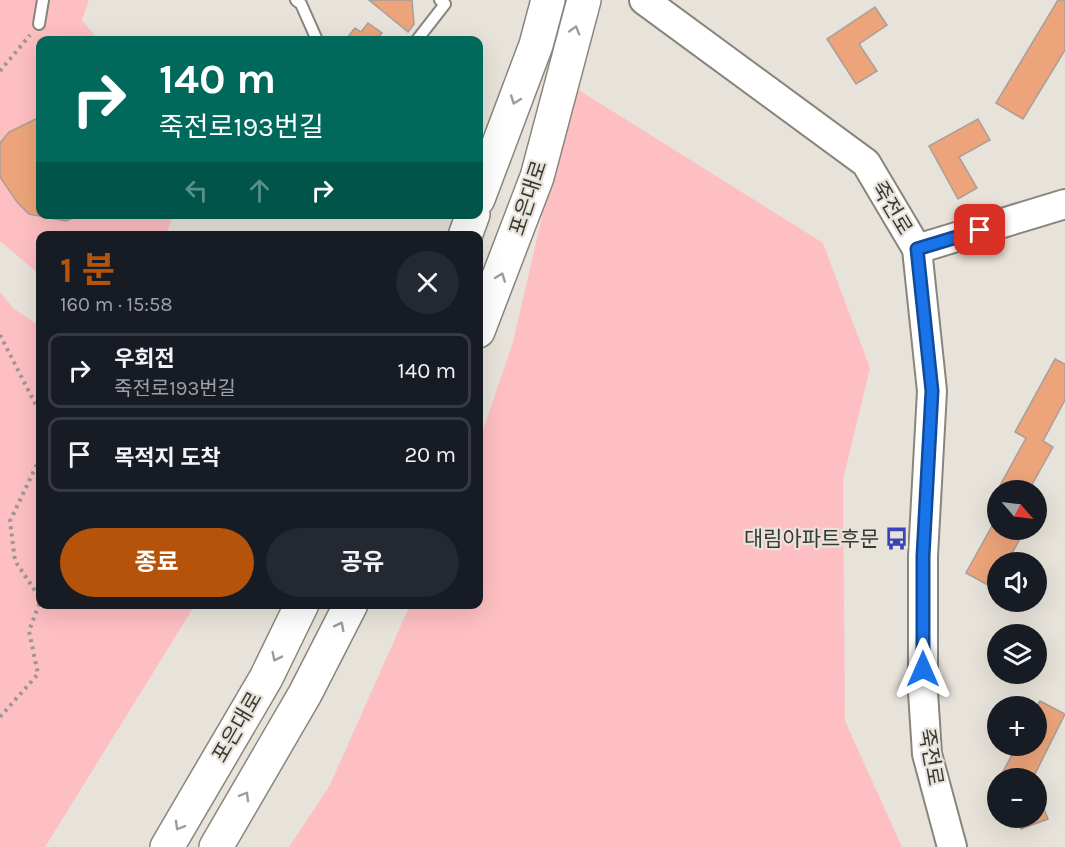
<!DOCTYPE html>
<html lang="ko">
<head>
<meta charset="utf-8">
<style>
	:root { --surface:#171b24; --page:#242831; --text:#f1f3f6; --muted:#9ea1a6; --line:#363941; --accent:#b45309 }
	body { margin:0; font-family:Karla,"Noto Sans KR",sans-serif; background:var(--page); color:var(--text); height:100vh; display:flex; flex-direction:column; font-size:22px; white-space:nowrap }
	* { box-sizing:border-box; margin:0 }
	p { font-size:20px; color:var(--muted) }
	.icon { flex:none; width:33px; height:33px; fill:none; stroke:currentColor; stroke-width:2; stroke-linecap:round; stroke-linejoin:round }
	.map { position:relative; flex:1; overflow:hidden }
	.side { position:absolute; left:36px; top:231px; width:447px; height:378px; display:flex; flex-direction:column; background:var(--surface); border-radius:12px; box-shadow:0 6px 24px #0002 }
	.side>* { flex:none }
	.top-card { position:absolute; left:36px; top:36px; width:447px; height:183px; border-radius:12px; box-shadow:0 6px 24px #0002; background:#00695c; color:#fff; overflow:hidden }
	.needle { width:39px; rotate:118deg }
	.fabs { position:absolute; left:987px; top:480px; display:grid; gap:12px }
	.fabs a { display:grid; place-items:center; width:60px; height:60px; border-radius:50%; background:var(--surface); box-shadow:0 6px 24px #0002; font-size:30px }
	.pin { position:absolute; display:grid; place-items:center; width:51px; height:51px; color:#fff; margin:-26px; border-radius:12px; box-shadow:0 3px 9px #0006 }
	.me { position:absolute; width:66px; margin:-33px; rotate:0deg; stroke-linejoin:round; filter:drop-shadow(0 0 4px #0008) }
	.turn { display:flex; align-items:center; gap:21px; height:126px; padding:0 24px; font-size:27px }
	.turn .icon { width:78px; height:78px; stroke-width:2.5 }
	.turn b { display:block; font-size:42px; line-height:51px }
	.lanes { display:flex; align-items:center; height:57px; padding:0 24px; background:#0003; justify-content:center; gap:30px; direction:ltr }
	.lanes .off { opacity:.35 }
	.round { display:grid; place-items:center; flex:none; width:63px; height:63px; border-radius:32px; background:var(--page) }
	.overview { display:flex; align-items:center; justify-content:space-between; height:102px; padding:0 24px }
	h1 { font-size:36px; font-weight:700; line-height:45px; color:var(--accent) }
	.primary-button { display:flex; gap:12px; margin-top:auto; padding:12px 24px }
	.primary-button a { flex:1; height:69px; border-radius:36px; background:var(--accent); color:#fff; font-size:24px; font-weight:700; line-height:69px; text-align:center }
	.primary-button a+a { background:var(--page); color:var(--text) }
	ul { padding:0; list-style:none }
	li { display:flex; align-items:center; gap:18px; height:75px; margin:0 12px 9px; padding:0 12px; border:3px solid var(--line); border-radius:12px }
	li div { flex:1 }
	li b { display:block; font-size:22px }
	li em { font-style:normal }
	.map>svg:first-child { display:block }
</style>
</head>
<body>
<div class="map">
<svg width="1065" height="847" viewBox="0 0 1065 847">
	<rect width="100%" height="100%" fill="#e8e3da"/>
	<!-- green -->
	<g fill="#febfc2">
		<path d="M0,0H89L82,20L98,40H40V214L173,215L166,235L40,236V275L0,241Z"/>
		<path d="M566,82L823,243L870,368L843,480L845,721L902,847H289L330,785L410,605L478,604L479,442L513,342L541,221Z"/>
		<path d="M0,292L14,309L40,326V604L195,605L45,847H0Z"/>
	</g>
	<!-- building -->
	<g fill="#eda47a" stroke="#a89f99" stroke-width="1.5">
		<path d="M369,0H412L414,24L408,32Z"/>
		<path d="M1058,0H1065V50L1023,119L996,103Z"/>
		<path d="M875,7L887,25L859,44L877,71L856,84L827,39Z"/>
		<path d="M368,23L382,33L376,40H351L347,38L355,28L361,32Z"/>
		<path d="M40,117V214H81L66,221L29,214L17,202L0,177V143L9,132Z"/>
		<path d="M978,119L990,140L959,157L977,188L958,199L929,146Z"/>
		<path d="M1055,359L1065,364V400L1043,441L1053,447L1029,490H998V508L990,504L1026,438L1015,432Z"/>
		<path d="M998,515V530H1025L1007,562H998V579L993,588L966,573Z"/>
		<path d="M1040,701L1065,714L1033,778H1002L1001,775L1017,746H1036V707Z"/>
		<path d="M1036,789L1048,819L1021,829L1017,818H1036Z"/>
	</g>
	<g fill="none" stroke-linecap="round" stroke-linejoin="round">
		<defs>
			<g id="lane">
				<path d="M296,0L301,4L317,40"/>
				<path d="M39,24L43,0"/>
				<path d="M417,40L445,4L440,0"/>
			</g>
			<g id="secondary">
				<path d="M644,0L866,163L917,249L932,391L923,556V692L927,754L952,847"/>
				<path d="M917,249L1065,204"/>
			</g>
			<g id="highway">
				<path d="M478,199L536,45L548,0"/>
				<path d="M465,236L473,214"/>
				<path d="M478,331L537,177L584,0"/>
				<path d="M167,847L266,678L302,604"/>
				<path d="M216,847L305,694L351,604"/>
			</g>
		</defs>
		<!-- lane casing -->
		<use href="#lane" stroke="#89857c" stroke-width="14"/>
		<!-- secondary casing -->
		<use href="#secondary" stroke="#89857c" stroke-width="32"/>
		<!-- highway casing -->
		<use href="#highway" stroke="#89857c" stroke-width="36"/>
		<!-- path -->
		<g stroke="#9b9891" stroke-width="4" stroke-dasharray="3 4.5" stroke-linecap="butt">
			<path d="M0,71L30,35"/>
			<path d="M0,335L40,413"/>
			<path d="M40,458L10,521L15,561L40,598"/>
			<path d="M0,717L38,674L29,631L40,602"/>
		</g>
		<!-- lane -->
		<use href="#lane" stroke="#fff" stroke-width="10"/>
		<!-- secondary -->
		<use href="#secondary" stroke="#fff" stroke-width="28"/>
		<!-- highway -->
		<use href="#highway" stroke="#fff" stroke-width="33"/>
	</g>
	<!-- one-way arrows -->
	<defs><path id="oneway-chevron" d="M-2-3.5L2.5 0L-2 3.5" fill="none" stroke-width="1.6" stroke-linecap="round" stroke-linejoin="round" transform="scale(1.5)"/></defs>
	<g stroke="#9c9c9a">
		<use href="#oneway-chevron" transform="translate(575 30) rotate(-74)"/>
		<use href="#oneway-chevron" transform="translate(515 100) rotate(110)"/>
		<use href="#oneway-chevron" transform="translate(501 277) rotate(-69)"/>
		<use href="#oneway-chevron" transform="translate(340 626) rotate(-63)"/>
		<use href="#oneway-chevron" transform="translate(276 657) rotate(116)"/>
		<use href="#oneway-chevron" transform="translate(245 796) rotate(-60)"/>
		<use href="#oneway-chevron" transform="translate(179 826) rotate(120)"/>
	</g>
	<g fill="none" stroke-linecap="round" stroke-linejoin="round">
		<defs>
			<path id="route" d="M923,669V556L932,391L917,249L980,230"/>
		</defs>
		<!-- route casing -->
		<use href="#route" stroke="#114b97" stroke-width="15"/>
		<!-- route -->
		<use href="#route" stroke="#1a73e8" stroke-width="10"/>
	</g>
	<!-- icons -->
	<defs>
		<symbol id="bus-bare" viewBox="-9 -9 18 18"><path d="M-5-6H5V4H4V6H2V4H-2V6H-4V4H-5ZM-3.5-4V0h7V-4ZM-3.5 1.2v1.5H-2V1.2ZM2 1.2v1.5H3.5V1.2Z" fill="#3944b7" stroke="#e8e3da" stroke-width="2.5" paint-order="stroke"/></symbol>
	</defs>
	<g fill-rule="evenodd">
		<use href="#bus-bare" x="880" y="522" width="33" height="33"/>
	</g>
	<g text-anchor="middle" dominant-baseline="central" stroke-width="4.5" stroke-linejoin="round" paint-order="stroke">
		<!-- street labels -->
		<g font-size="21" fill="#393834" stroke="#e8e3da">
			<text transform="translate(528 198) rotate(-72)">포은대로</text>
			<text transform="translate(892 208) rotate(59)">죽전로</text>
			<text transform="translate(237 727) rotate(-60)">포은대로</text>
			<text transform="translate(931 757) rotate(80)">죽전로</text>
		</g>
		<!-- poi labels -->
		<g font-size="21" fill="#393834" stroke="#e8e3da" text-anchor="end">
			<text x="879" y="539">대림아파트후문</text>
		</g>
	</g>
</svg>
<div class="fabs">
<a><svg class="needle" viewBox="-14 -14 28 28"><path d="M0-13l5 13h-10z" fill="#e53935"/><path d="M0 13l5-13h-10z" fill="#9ea1a6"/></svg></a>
<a><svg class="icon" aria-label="sound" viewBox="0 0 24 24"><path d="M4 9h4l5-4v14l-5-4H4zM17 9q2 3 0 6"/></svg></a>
<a><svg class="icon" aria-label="layers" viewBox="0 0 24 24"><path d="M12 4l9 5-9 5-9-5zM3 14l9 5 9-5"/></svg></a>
<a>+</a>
<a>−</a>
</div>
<div class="pin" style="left:980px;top:230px;background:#d93025"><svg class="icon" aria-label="arrive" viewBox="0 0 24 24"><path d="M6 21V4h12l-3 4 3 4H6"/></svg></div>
<svg class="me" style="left:923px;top:669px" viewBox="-20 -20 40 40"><path d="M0-17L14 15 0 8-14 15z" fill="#1a73e8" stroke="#fff" stroke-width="4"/></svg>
<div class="top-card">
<div class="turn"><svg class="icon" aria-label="right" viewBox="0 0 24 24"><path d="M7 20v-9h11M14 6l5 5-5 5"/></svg><div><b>140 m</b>죽전로193번길</div></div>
<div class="lanes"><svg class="icon off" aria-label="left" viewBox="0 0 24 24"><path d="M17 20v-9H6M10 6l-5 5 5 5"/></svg><svg class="icon off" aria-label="ahead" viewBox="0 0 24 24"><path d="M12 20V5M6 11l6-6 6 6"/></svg><svg class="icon" aria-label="right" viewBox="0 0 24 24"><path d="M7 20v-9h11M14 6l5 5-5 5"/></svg></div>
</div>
<section class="side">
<div class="overview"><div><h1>1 분</h1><p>160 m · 15:58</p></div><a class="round"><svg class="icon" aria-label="close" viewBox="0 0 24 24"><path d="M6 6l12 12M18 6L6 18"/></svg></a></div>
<ul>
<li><svg class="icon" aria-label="right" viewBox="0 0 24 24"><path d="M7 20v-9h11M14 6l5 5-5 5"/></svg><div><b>우회전</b><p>죽전로193번길</p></div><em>140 m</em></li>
<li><svg class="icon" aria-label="arrive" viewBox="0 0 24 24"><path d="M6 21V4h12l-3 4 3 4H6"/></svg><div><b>목적지 도착</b></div><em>20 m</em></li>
</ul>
<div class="primary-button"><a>종료</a><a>공유</a></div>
</section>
</div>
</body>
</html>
